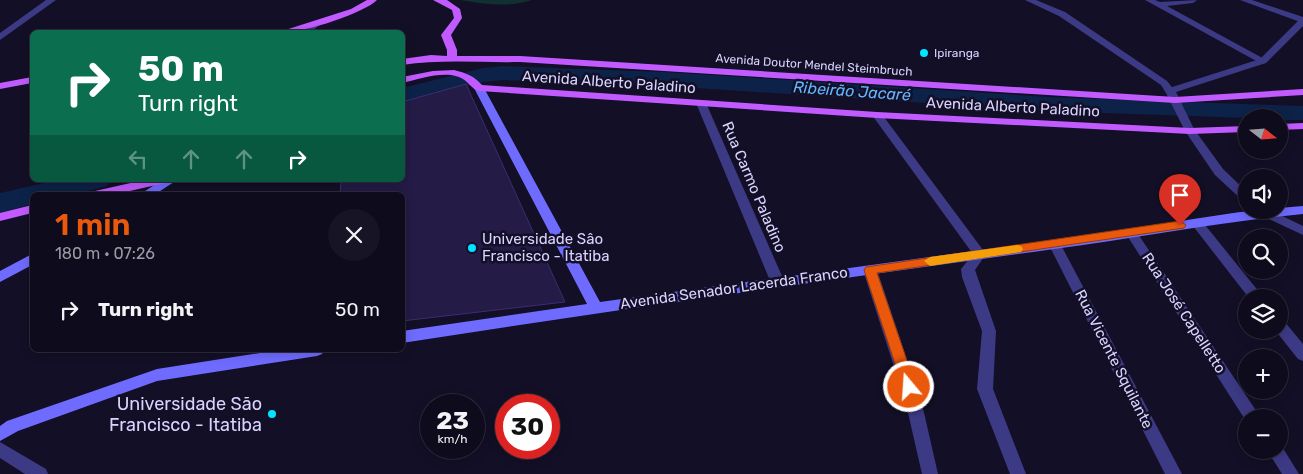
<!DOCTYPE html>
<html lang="en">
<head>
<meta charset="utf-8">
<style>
	:root { --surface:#0e0b1c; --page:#171425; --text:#f1f3f6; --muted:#9b9ba3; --line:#2e2b3b; --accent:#ea580c }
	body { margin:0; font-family:Rubik,sans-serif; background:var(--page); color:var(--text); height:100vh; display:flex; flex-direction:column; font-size:19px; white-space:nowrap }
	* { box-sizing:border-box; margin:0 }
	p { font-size:16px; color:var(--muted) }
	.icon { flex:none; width:28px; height:28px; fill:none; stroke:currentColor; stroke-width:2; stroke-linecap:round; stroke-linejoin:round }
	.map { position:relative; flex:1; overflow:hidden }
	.details { position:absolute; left:30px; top:192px; width:375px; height:160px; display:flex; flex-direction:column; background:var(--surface); border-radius:8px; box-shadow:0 2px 12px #0003,0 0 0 1px var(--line) }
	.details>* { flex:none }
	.hud { position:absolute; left:30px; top:30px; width:375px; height:152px; border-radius:8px; box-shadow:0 2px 12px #0003,0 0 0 1px var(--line); background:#0b6e4f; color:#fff; overflow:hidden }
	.needle { width:32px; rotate:107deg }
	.tools { position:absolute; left:1238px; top:109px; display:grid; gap:10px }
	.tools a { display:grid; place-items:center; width:50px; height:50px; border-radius:50%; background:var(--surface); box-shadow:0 2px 12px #0003,0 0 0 1px var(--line); font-size:25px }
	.speed { position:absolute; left:420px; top:394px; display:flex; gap:10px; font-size:25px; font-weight:700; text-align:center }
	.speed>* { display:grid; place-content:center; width:65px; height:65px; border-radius:50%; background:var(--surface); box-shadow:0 2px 12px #0003,0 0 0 1px var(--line); line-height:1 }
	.speed small { font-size:12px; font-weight:400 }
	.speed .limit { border:8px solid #d22; background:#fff; color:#111 }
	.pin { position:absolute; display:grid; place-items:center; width:42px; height:42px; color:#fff; margin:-51px -21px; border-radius:50% 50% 50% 0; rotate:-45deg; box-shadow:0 0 5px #0007 }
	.pin .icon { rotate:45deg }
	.me { position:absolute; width:55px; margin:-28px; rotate:342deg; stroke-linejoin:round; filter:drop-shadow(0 0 4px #0008) }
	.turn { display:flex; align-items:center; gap:18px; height:105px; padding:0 25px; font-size:22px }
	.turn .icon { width:65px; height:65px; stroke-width:2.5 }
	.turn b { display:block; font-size:35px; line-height:42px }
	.lanes { display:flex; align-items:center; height:48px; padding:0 25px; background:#0003; justify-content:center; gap:25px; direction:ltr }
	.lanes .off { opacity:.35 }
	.round { display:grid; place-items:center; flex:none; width:52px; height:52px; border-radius:26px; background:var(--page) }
	.summary { display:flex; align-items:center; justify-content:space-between; height:85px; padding:0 25px }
	h1 { font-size:30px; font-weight:600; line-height:38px; color:var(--accent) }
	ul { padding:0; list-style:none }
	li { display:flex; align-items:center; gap:15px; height:65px; padding:0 25px }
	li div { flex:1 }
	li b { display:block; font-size:19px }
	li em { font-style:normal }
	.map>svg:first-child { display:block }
</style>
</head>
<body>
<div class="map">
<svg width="1303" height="474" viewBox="0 0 1303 474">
	<rect width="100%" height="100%" fill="#130f26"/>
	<!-- green -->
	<path fill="#12302f" d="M460,0H532C507,8 486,4 460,0Z"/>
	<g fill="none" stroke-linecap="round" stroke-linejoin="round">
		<!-- river -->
		<g fill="#0c2248" fill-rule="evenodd">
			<path d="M502,66L665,72L1048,97L1303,106V120H1279V118H1246L1048,111L665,86L502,80L483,82L402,102V88L483,68Z"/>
			<path d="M57,180H111L107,186L72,195H32V204L0,213V193Z"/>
		</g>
	</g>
	<!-- building -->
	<path fill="#241b47" stroke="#3b2d73" d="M466,84L565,302L402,321V195H340L341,180H402V102Z"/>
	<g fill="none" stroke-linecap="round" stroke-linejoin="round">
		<!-- minor -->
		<g fill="#3d3a85" fill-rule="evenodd">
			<path d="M46,0H56L0,40V33Z"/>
			<path d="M1025,0H1036L1065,12L1167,81L1175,91L1174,93H1166L1161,85L1059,16Z"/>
			<path d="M1145,0H1155L1160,2L1197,0L1193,3L1167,6L1268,61L1263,64L1260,63Z"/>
			<path d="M1240,0H1252L1303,17V23Z"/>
			<path d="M701,100L706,103L785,283L783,287H773L771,283L696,103Z"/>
			<path d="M877,112L881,113L986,254L975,270L996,331L993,389L1026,474H1010L977,389L982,331L962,277L961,269L973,254L872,115Z"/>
			<path d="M1190,128L1194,129L1223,169L1246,191V201L1242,200L1215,175L1185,131Z"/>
			<path d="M1254,210H1270L1303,226V235L1256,213Z"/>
			<path d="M1197,219L1201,220L1264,298H1249L1193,226L1191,223Z"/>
			<path d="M1132,230L1136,231L1261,418H1246V421L1128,237L1126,234L1128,231Z"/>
			<path d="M1055,240L1059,242L1061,245L1182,474H1165L1049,245L1051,242Z"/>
			<path d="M870,265L875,267L877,270L922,404L938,474H922L906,404L863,270L865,267Z"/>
			<path d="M1279,320L1284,321L1303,344V361L1298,359L1275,330H1279Z"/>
			<path d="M0,442L46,469L48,474H25L0,458Z"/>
			<path d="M1279,444L1281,445L1299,474H1282L1267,450H1279Z"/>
		</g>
		<!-- tertiary -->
		<g fill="#3d3a85" fill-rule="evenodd">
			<path d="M1303,18V26L1266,63L1176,92L1195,131L1190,134L1186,133L1165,91L1166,89L1260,59L1300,19Z"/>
			<path d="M318,20L322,23L311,32H302Z"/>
		</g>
		<!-- secondary -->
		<g fill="#6f6bff" fill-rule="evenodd">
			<path d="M479,85L484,88L600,302L1054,240L1240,212L1279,210V208L1303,206V214C1219,222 1137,238 1054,249C837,279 619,309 402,343V331L587,304L474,88Z"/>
			<path d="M162,180H177L154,195H139Z"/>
			<path d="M32,254V265L0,282V271Z"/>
			<path d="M279,350H324L322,354L317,356L157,381L18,431L0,441V426L7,421L157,369Z"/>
		</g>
		<!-- primary -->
		<g fill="#c25bff" fill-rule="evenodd">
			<path d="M367,0H377C363,14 297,35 279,32L351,9Z"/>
			<path d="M433,0H447L460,9L462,18L451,35L457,50V56H520L1175,97L1303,89V95L1175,103L520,62C481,63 441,59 402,65V59L431,55L447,56V50L441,35L454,18L452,10Z"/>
			<path d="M454,70C466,73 474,76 482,85L877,112L1190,128L1246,126V132L1190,134L877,118L479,91C471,89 468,80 459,77C442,71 420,79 402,83V77L433,71Z"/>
			<path d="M32,77V83L0,89V83Z"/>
			<path d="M1303,123V129L1279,130V124Z"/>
			<path d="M144,180H167L165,183L112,195H89L95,191Z"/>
			<path d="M32,205V213L0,221V213Z"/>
		</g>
	</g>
	<!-- route -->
	<path fill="#ea580c" stroke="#983908" d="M1180,221L1186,225L1184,228L877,273L916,387L914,391L909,393L904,391L864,270L866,267Z"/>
	<!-- slow -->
	<path fill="#f59e0b" d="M1017,245L1021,246L1023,249L1021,252L930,266L924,261L930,257Z"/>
	<!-- markers -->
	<g fill="#00e5ff" stroke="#130f26" stroke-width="2">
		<circle cx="924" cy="53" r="5"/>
		<circle cx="472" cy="248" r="5"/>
		<circle cx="272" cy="414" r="5"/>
	</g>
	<g text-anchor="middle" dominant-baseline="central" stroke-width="5" stroke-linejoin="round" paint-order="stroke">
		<!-- far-poi labels -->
		<g font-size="12" fill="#d9d4ff" stroke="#130f26" text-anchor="start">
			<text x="934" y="53">Ipiranga</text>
		</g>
		<!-- far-street labels -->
		<g font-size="12" fill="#d9d4ff" stroke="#130f26">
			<text transform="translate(814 65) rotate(4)">Avenida Doutor Mendel Steimbruch</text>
		</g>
		<!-- street labels -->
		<g font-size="15" fill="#d9d4ff" stroke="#130f26">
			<text transform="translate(609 82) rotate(4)">Avenida Alberto Paladino</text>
			<text transform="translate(1013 107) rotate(3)">Avenida Alberto Paladino</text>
			<text transform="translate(754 187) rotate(67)">Rua Carmo Paladino</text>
			<text transform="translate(734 288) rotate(-8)">Avenida Senador Lacerda Franco</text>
			<text transform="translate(1184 313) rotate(57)">Rua José Capelletto</text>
			<text transform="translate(1114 359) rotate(63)">Rua Vicente Squilante</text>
		</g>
		<!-- poi labels -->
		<g font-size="15" fill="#d9d4ff" stroke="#130f26" text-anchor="start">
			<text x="482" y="239">Universidade Sâo<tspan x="482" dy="17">Francisco - Itatiba</tspan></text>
		</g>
		<!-- water labels -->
		<g font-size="16" font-style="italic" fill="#62b6ff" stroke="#130f26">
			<text transform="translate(852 91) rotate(4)">Ribeirão Jacaré</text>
		</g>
		<!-- near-poi labels -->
		<g font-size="18" fill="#d9d4ff" stroke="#130f26" text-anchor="end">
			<text x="262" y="404">Universidade São<tspan x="262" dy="21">Francisco - Itatiba</tspan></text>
		</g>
	</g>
</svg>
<div class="tools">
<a><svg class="needle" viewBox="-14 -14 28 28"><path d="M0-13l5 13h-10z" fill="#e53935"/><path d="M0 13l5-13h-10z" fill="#9b9ba3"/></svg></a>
<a><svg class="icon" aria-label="sound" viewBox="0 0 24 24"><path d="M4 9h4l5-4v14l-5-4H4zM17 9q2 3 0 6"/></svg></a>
<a><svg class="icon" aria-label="search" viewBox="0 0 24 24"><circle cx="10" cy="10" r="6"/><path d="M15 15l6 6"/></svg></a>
<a><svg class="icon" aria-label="layers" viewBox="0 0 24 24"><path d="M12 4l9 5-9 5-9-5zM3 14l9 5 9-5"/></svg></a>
<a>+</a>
<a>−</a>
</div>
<div class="speed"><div>23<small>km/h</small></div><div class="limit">30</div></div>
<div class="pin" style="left:1180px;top:225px;background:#d93025"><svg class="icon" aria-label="arrive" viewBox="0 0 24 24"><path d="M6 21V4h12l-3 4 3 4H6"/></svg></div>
<svg class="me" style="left:909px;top:387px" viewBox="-20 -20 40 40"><circle r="17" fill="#ea580c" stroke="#fff" stroke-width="3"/><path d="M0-11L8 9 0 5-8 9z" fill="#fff"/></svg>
<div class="hud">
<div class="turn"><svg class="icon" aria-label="right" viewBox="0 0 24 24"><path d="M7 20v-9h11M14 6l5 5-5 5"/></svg><div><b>50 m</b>Turn right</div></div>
<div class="lanes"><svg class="icon off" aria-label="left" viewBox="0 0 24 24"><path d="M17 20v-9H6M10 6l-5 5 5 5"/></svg><svg class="icon off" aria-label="ahead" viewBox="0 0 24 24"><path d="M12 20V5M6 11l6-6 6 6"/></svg><svg class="icon off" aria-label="ahead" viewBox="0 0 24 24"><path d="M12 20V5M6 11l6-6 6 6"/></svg><svg class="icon" aria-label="right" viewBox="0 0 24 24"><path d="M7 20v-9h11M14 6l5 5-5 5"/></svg></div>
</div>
<section class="details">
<div class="summary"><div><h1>1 min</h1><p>180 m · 07:26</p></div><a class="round"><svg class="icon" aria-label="close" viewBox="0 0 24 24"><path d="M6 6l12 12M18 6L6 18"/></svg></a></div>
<ul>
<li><svg class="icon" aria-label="right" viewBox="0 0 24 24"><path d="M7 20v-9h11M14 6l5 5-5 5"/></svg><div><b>Turn right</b></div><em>50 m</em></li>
</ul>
</section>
</div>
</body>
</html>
